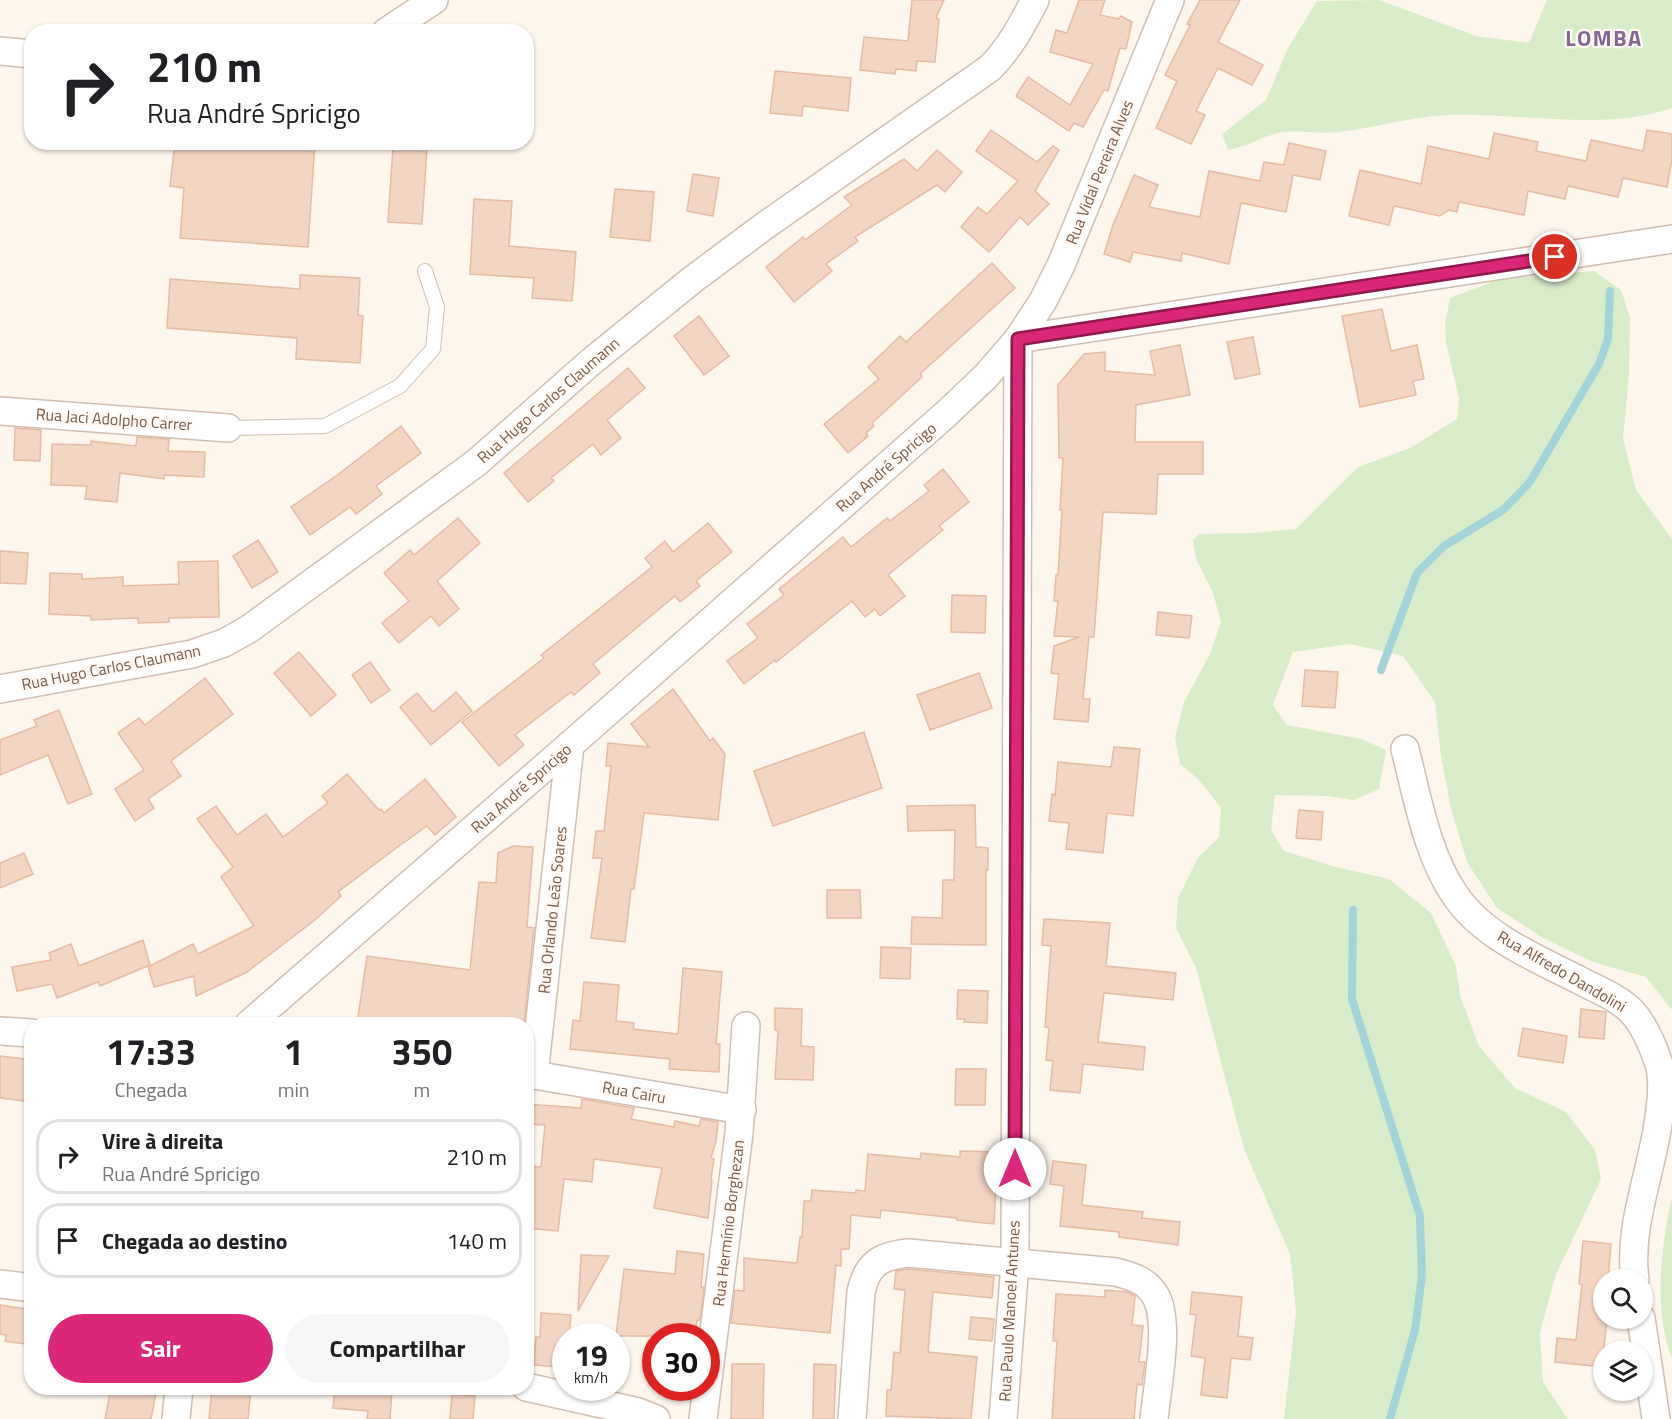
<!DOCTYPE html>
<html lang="pt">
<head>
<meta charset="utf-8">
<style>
	:root { --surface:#fff; --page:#f6f6f6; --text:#202124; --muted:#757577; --line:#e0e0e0; --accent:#db2777 }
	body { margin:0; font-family:"Titillium Web",sans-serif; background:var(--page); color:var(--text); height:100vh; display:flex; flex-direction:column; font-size:22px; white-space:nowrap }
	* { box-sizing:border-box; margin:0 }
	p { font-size:20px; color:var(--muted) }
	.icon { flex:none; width:33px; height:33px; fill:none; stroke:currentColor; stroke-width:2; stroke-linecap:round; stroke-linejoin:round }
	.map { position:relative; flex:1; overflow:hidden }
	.details { position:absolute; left:24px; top:1017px; width:510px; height:378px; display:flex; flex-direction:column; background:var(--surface); border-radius:24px; box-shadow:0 2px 4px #0004 }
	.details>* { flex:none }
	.top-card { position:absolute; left:24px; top:24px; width:510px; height:126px; border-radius:24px; box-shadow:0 2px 4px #0004; background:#fff; color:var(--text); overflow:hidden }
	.fabs { position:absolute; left:1593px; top:1269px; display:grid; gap:12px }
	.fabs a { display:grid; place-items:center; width:60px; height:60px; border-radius:50%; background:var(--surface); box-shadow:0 2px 4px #0004; font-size:30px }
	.speed { position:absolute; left:552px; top:1323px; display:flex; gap:12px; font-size:30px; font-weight:700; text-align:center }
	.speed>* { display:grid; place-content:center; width:78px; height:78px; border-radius:50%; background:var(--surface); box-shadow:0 2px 4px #0004; line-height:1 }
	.speed small { font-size:15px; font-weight:400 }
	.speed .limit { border:9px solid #d22; background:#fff; color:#111 }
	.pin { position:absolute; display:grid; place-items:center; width:51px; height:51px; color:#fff; margin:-26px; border:3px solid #fff; border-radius:50%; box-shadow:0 2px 6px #0007 }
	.me { position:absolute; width:66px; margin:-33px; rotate:0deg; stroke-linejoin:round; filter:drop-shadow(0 0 4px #0008) }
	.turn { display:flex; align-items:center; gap:21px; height:126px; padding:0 24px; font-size:27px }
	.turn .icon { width:78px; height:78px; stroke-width:2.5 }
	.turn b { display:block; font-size:42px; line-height:51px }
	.eta { display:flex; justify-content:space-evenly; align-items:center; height:102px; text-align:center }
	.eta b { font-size:36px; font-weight:700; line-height:42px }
	.primary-button { display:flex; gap:12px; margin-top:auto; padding:12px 24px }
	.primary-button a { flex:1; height:69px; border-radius:36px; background:var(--accent); color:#fff; font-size:24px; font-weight:700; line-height:69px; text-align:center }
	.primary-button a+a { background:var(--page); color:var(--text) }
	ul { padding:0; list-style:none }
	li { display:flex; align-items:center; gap:18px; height:75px; margin:0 12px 9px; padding:0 12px; border:3px solid var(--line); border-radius:24px }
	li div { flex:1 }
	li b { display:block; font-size:22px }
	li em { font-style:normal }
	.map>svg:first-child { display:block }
</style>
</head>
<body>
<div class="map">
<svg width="1672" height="1419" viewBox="0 0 1672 1419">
	<rect width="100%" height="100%" fill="#fdf6ec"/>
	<!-- green -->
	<g fill="#d8ecc9">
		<path d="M1379,0L1476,36L1529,43L1547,0H1672V108C1603,132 1519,112 1446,115C1410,117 1374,128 1338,132C1320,134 1302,130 1284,132C1266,134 1248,147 1228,150L1222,134L1266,100L1288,48L1317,1Z"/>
		<path d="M1594,271L1621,290L1630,317L1629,375L1623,438L1636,490L1672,539V1010L1646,977L1593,962L1543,938L1497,908L1467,862L1451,809L1441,756L1435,702L1403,656L1350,644L1293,652L1273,705L1287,725L1361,739L1386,750L1379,789L1354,800L1326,796L1275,795L1271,830L1284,851L1336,867L1389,879L1431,913L1456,966L1460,995L1479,1046L1515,1088L1566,1112L1595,1150L1601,1179L1555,1277L1540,1333L1543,1382L1568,1419H1284L1296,1312L1290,1254L1244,1149L1196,968L1176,928L1178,898L1197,859L1219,837L1221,808L1198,779L1180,764L1175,738L1184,702L1210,654L1221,622L1213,593L1196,559L1193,540L1199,534L1254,533L1296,529L1358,467L1410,448L1457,419L1459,398L1446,343L1445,325L1450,298L1500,279Z"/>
		<path d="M1672,1197V1359C1653,1310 1661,1246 1672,1197Z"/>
	</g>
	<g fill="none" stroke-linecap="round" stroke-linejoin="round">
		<!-- stream -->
		<g stroke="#a5d3da" stroke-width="8">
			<path d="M1381,670L1417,573L1444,546L1503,510L1530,482L1599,364L1608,339L1610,291"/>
			<path d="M1353,910L1352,999L1420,1216L1422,1275L1415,1330L1390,1419"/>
		</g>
	</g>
	<!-- building -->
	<g fill="#f3d5c3" stroke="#e6bba3" stroke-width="1.5">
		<path d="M912,0H944L936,18L939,19L935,62L917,61L916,71L896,69L895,74L860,70L864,37L908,41Z"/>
		<path d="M1079,0H1105L1100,15L1119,19L1121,16L1132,22L1126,49L1120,48L1108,91L1104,90L1083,127L1074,123L1069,131L1016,96L1028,77L1070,105L1093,64L1050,52L1056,30L1067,33Z"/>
		<path d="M1200,0H1240L1218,42L1263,65L1252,85L1218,68L1196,111L1205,115L1191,144L1156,128L1177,81L1165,75L1190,25L1187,24Z"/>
		<path d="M775,71L851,78L848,111L803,106L802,116L770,113Z"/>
		<path d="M991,130L1037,162L1053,146L1059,150L1035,191L1049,204L1028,225L1020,217L989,252L961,227L978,207L987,214L1018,181L976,151Z"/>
		<path d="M1647,130L1672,134V160L1667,187L1623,178L1618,197L1568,186L1565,199L1528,191L1524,215L1459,202L1457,212L1449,210L1440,216L1394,206L1389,225L1349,216L1360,170L1421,184L1428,146L1489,159L1494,133L1538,142L1536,151L1586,161L1591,140L1643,151Z"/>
		<path d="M175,142H315L308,247L180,238L184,188L170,186Z"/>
		<path d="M1289,143L1326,151L1320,180L1293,175L1286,212L1241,203L1229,264L1182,253L1181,261L1133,252L1130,262L1104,254L1113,225L1134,175L1158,185L1149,207L1200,217L1209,171L1260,181L1264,162L1284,165Z"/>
		<path d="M393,147L427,149L422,224L388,222Z"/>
		<path d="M937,150L962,172L945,192L937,185L855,237L858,241L826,264L832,271L794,302L766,267L803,237L805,240L852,205L844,197L904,159L917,171Z"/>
		<path d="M693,174L719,178L713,216L687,211Z"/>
		<path d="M615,189L654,192L650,241L610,237Z"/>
		<path d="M474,199L512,201L509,246L576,252L572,301L532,298L534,278L470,274Z"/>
		<path d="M992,263L1015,288L920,374L922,377L872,423L874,426L866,433L868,436L848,453L824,424L879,379L868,367L900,336L906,342Z"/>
		<path d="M300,275L360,278L358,315L363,316L360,363L296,359L297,338L167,328L170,279L300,289Z"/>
		<path d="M1382,309L1391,351L1417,345L1424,379L1413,381L1416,395L1360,407L1342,316Z"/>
		<path d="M699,316L729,356L704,375L674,336Z"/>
		<path d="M1253,337L1260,374L1235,379L1227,342Z"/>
		<path d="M1180,345L1190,395L1136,405L1135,442H1203V474H1158L1156,514L1103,512L1094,637H1089L1083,699H1090L1088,722L1054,719L1059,674L1051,673L1054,646L1079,637L1054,636L1058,601H1054L1056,575H1058L1062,510H1060L1063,458H1059L1058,385L1084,354L1105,352V371L1155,375L1150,351Z"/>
		<path d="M628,368L645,388L607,420L621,438L601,455L593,444L551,478L554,481L528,502L504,473Z"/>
		<path d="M401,426L421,453L376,486L382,494L356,514L350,507L310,535L291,507L336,476Z"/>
		<path d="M15,428L41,430L40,461L14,460Z"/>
		<path d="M137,437L169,439L168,451L205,452L204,477L164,475V479L120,473L117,502L85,499L87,486L51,485L52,444L91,445V441L136,446Z"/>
		<path d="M943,469L969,502L939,526L943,530L888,575L905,596L880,616L875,609L865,617L852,601L776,662L775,660L744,684L727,661L758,638L747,624L784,595L779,589L843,537L851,547L887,518L890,521L929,491L924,485Z"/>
		<path d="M458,518L480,543L437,581L459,609L439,626L431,616L399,643L382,623L409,601L384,573L410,550L414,555Z"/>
		<path d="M708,523L732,552L696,581L700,586L680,602L675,596L593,664L600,673L574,695L571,692L515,735L524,745L499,766L462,722L544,658L541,655L652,567L645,558L665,541L673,552Z"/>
		<path d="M258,540L278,572L252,588L233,556Z"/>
		<path d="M0,551L28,553L26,584L0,583Z"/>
		<path d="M218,561L219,617L169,618V622L138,623V618L91,620V616L49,614L50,573L82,574V579L123,577V586L179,584L178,562Z"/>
		<path d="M952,595L986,596L985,633L951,632Z"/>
		<path d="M1158,612L1192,616L1189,638L1156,635Z"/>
		<path d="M299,652L336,695L311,716L274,673Z"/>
		<path d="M370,662L390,690L371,703L352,675Z"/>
		<path d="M1305,670L1338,672L1335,708L1302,706Z"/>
		<path d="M979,673L992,708L930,730L917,695Z"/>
		<path d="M205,678L233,714L171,761L181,776L148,799L154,808L135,821L115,789L144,770L118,733L139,718L145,725Z"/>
		<path d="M673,689L710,741L713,738L725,754L718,820L644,813L634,889H631L625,942L591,938L602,858H593L596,831H604L611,766H606L608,743L649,747L631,724Z"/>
		<path d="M456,692L472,711L431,745L400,707L417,693L433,712Z"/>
		<path d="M59,710L92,794L68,804L48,755L0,775V740L37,726L34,720Z"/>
		<path d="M864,732L882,788L773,826L754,771Z"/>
		<path d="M1114,747L1140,749L1133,816L1107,813L1103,853L1066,849L1069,823L1049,821L1052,794L1055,795L1058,762L1111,767Z"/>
		<path d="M347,774L379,810L381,809L384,813L425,779L456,817L435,835L427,826L395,849L338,892L341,896L315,920L247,972L196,996L194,976L154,987L148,967L193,944L198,954L254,926L221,877L233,867L197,819L216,806L237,835L266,814L283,837L328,803L322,796Z"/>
		<path d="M975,805L976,847L988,848V870H986V945L911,944L912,917L942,918L943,880H954L955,830L908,831L907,806Z"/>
		<path d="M1299,810L1323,812L1321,840L1296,838Z"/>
		<path d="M513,846L533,847L527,927L534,928L524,1024H357L367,956L470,970L479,882L496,883L498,853Z"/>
		<path d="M24,853L33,874L0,888V863Z"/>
		<path d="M827,890H860L861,918H827Z"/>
		<path d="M1044,919L1110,923L1106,966L1176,973L1173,1000L1104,993L1098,1042L1145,1047L1143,1070L1083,1064L1080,1093L1050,1090L1053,1061L1046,1060L1049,1028L1045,1027L1051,946L1042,945Z"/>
		<path d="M143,940L150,965L100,986L98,982L57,998L52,984L17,991L12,967L51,960L49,953L71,944L79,966Z"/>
		<path d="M881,947L911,948L910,979L880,978Z"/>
		<path d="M683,968L722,972L716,1044H720L719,1072L669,1069L670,1059L570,1049L573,1020L580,1021L584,982L619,985L616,1021L634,1023L633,1029L678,1034Z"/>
		<path d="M958,990L988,991L987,1023L964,1022L965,1019H957Z"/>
		<path d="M775,1008L802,1009L801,1046L814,1047L813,1080L775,1079L778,1031L775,1030Z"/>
		<path d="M1581,1009L1606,1012L1604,1039L1579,1037Z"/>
		<path d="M1523,1028L1567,1036L1563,1063L1518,1056Z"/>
		<path d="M0,1056L32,1060V1102L0,1098Z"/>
		<path d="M956,1069H986L985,1105H955Z"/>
		<path d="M582,1099L634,1108L631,1119L674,1127L675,1121L699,1126L701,1119L718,1122L716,1141L711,1158L714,1159L711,1179L712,1180L708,1218L654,1208L662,1168L594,1159L592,1182L564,1179L558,1231L526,1228V1166L541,1167L545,1125L526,1124V1104L581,1108Z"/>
		<path d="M960,1151L998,1152L994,1224L957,1220V1218L881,1210L880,1218L851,1215L849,1249H841V1266L836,1265L830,1333L731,1323L735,1290L744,1291V1258L797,1263L800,1237H802L804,1201H811L812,1190L856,1193V1190L865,1191L868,1154L920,1159L921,1153L960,1157Z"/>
		<path d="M1053,1161L1086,1165L1082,1205L1143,1212L1142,1218L1180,1222L1178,1245L1119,1237V1232L1060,1226L1064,1186L1050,1184Z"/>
		<path d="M1583,1241L1611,1244L1608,1280H1604V1318H1607L1602,1367L1555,1362L1557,1338L1576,1340L1582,1285L1579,1284Z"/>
		<path d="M677,1251L704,1254L701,1287H704L700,1320H697L695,1336H616L624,1269L675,1274Z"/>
		<path d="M581,1255L609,1256L578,1311Z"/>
		<path d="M908,1269L994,1277L992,1298L933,1292L928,1352L977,1357L971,1419L886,1416L887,1390H891L894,1352L900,1353L905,1290L894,1289L896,1271Z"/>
		<path d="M1105,1290L1127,1292L1135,1296L1132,1325L1143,1326L1139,1362H1145L1142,1385L1137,1384L1134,1419H1052L1057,1341H1053L1056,1294L1105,1297Z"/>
		<path d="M1192,1292L1242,1297L1238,1336L1253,1338L1250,1360L1231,1358L1227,1398L1201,1395L1205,1358L1191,1356L1196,1315L1190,1314Z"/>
		<path d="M0,1305L32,1310V1345L5,1341L6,1335L0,1334Z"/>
		<path d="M541,1313L571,1315L569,1336H566V1349H561L560,1367L534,1365L536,1337H540Z"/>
		<path d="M971,1317L994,1319L992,1341L969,1339Z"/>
		<path d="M732,1364H764L763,1419H731Z"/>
		<path d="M814,1364L836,1365L834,1419H813Z"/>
		<path d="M111,1388H157L151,1419H105Z"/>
		<path d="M212,1388H251L248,1419H209Z"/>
		<path d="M335,1388L392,1390L390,1419H367L368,1411L333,1408Z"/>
		<path d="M452,1394L475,1396L473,1419H450Z"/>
	</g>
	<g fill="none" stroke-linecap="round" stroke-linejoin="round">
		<defs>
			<path id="lane" d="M228,428L325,426L400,386L433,349L437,307L425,271"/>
			<g id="street">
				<path d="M386,32L434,0"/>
				<path d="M0,51L32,54"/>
				<path d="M0,411L228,428"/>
				<path d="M0,689L192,654L224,643L249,629L476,463L592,361L692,280L763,227L990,68C1010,48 1022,25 1035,0"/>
				<path d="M1405,749C1417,796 1427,855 1455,895C1483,937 1538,959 1581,981C1598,990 1619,998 1632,1012C1645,1026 1653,1046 1659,1064C1663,1078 1662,1095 1660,1109C1655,1165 1627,1224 1635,1280"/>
				<path d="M249,1024L570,745L946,414L986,376L1018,339L1672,239"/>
				<path d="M0,1031L32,1033"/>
				<path d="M534,1075L570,745"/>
				<path d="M526,1077L534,1075L742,1110"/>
				<path d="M0,1284L32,1288"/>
				<path d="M1641,1318L1656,1419"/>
				<path d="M526,1387L638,1412L656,1419"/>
				<path d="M176,1419L179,1388"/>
				<path d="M703,1419L739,1133L746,1026"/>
				<path d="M852,1419L861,1292C867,1264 880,1256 908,1253L1116,1272C1131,1276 1146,1280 1155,1295C1171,1321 1157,1388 1154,1419"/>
				<path d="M1003,1419L1015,1263L1018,339L1043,301L1061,265L1170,0"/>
			</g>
		</defs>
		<!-- lane casing -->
		<use href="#lane" stroke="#d1beb0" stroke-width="16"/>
		<!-- street casing -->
		<use href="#street" stroke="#d1beb0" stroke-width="30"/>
		<!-- lane -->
		<use href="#lane" stroke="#fff" stroke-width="14"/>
		<!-- street -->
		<use href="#street" stroke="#fff" stroke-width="27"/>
	</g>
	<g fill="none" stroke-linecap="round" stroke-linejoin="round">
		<defs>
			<path id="route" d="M1015,1169L1018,339L1555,257"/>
		</defs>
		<!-- route casing -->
		<use href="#route" stroke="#8e194d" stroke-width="15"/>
		<!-- route -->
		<use href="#route" stroke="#db2777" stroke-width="10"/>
	</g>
	<g text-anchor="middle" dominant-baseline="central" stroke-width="4.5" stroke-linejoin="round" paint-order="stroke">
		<!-- street labels -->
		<g font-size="16" fill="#7a5c4d" stroke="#fffaf3">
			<text transform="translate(1099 172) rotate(-68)">Rua Vidal Pereira Alves</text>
			<text transform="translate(548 400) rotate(-41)">Rua Hugo Carlos Claumann</text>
			<text transform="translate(114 419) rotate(4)">Rua Jaci Adolpho Carrer</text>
			<text transform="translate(886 467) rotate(-41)">Rua André Spricigo</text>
			<text transform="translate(111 667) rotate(-11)">Rua Hugo Carlos Claumann</text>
			<text transform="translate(521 788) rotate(-41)">Rua André Spricigo</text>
			<text transform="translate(552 910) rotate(-84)">Rua Orlando Leão Soares</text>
			<text transform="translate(1562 971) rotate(30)">Rua Alfredo Dandolini</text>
			<text transform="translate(634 1092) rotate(10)">Rua Cairu</text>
			<text transform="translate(728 1223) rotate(-83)">Rua Hermínio Borghezan</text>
			<text transform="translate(1009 1311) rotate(-87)">Rua Paulo Manoel Antunes</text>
		</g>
		<!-- district labels -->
		<g font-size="22" font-weight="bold" letter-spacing="1.5" fill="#846695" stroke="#fffaf3">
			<text x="1604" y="38">LOMBA</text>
		</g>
	</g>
</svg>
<div class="fabs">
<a><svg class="icon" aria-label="search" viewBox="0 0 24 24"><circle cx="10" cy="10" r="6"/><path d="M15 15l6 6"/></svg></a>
<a><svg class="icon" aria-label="layers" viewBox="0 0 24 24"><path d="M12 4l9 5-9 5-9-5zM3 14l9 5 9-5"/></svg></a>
</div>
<div class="speed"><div>19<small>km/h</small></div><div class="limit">30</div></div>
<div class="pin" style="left:1555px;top:257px;background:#d93025"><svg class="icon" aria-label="arrive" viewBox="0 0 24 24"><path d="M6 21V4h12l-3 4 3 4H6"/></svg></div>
<svg class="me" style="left:1015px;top:1169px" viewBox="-20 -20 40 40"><circle r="19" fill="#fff"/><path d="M0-13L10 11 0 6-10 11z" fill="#db2777"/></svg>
<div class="top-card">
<div class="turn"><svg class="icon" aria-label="right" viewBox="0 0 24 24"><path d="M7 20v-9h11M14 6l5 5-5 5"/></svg><div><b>210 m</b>Rua André Spricigo</div></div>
</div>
<section class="details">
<div class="eta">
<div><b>17:33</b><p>Chegada</p></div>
<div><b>1</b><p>min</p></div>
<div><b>350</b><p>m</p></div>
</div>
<ul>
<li><svg class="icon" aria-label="right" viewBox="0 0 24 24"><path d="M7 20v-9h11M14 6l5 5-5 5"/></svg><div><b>Vire à direita</b><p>Rua André Spricigo</p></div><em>210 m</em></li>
<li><svg class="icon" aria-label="arrive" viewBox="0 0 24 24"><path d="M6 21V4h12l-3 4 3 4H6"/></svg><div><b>Chegada ao destino</b></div><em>140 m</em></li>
</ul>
<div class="primary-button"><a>Sair</a><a>Compartilhar</a></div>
</section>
</div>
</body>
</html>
